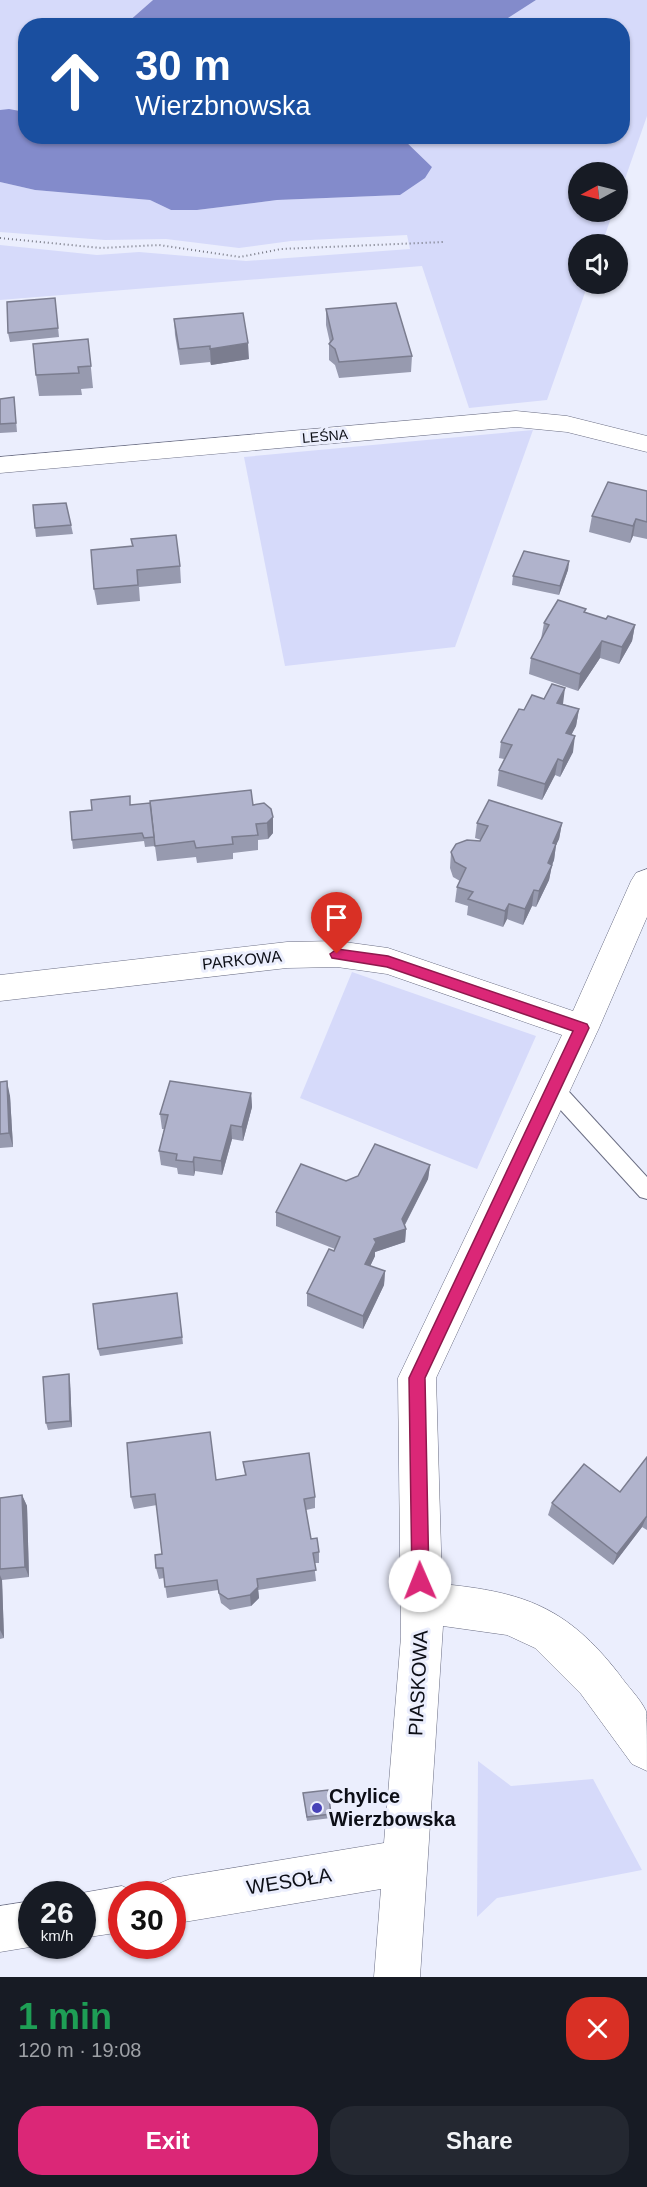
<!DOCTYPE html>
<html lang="en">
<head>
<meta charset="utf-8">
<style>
	:root { --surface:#171b24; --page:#242831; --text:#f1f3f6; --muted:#9ea1a6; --accent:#db2777 }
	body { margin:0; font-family:Arial,sans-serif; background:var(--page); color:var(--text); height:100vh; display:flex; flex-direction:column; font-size:22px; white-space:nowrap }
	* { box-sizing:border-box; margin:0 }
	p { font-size:20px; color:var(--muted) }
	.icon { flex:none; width:33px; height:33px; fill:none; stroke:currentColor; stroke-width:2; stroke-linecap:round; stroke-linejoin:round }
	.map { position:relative; height:1977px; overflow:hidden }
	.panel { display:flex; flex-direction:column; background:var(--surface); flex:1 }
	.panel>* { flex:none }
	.guide { position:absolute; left:18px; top:18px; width:612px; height:126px; border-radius:24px; box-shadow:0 2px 4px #0004; background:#1a4fa0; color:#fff; overflow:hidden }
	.needle { width:39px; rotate:263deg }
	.fabs { position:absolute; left:568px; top:162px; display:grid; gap:12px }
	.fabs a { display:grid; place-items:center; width:60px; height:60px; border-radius:50%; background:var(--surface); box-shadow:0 2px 4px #0004; font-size:30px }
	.speed { position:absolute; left:18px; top:1881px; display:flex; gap:12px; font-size:30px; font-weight:700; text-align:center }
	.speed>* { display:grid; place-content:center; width:78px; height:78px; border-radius:50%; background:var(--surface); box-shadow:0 2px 4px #0004; line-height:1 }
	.speed small { font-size:15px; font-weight:400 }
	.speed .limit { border:9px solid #d22; background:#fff; color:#111 }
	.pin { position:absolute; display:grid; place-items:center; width:51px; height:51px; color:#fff; margin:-62px -26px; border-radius:50% 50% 50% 0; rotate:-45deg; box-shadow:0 0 6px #0007 }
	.pin .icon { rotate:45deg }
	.me { position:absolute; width:66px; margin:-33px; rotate:359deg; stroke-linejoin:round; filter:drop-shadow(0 0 4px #0008) }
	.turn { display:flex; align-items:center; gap:21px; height:126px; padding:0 18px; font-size:27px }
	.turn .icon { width:78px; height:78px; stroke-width:2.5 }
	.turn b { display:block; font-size:42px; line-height:51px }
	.round { display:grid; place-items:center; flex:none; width:63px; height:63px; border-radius:24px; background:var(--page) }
	.head { display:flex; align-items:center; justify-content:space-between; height:102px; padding:0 18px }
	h1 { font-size:36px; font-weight:600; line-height:45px; color:#1e9e55 }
	.action { display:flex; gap:12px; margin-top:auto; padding:12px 18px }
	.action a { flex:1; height:69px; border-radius:24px; background:var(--accent); color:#fff; font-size:24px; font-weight:600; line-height:69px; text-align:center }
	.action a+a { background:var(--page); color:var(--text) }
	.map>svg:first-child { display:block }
</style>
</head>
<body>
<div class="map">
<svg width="647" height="1977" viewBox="0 0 647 1977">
	<rect width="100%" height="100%" fill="#ebeefd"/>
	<!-- green -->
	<g fill="#d6dafa">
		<path d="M0,0H153L128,22L112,25L26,26L25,112L0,110Z"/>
		<path d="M536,0H647V116L618,199V172H579V212H613L602,244H579V284H588L547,400L469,408L422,266L0,300V245L97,255L139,252L246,261L410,249L407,235L291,241L239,248L166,239L105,240L0,232V182L35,190L150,200L171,210H197L277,200L400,195L432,167L401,137L622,136V26L497,25Z"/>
		<path d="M533,430L455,647L285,666L244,457Z"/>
		<path d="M352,972L536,1036L477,1169L300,1098Z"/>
		<path d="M478,1761L511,1786L593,1779L642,1870L497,1898L477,1917Z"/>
	</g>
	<!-- water -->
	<g fill="#838bcb">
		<path d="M153,0H536L497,25H112L128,22Z"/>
		<path d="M9,109L25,112L26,136L401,137L432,167L425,178L400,195L277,200L197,210H171L150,200L35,190L0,182V110Z"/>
	</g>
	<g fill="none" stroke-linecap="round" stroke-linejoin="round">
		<defs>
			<path id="service" d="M553,1080L560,1082L647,1177V1199L640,1197L546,1094L544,1088L546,1082Z"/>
			<g id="minor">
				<path d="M516,411L567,416L647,436V452L567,432L516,427L0,473V457Z"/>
				<path d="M647,869V917L599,1028L436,1378L442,1584C524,1592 567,1607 619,1674C627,1686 640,1698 646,1711C647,1722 647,1757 647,1771L632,1764L581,1694L535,1648L507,1635L443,1626L420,1977H374L381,1889L172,1924V1894H152L156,1885L172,1878L384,1843L401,1637L398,1378L562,1035L387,974L337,967L287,968L0,1001V975L287,942L337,941L388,948L573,1011L631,881L636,873Z"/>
				<path d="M122,1886L139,1894H122V1932L82,1938V1894H76Z"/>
				<path d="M32,1901V1946H36L0,1952V1906Z"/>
			</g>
		</defs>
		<!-- service casing -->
		<use href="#service" stroke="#6a6d83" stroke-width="2"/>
		<!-- minor casing -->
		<use href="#minor" stroke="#6a6d83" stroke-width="1"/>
		<!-- path -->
		<path stroke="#777985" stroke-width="2" stroke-dasharray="1 3" stroke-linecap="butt" d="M0,238L101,248L159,245L240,257L281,249L444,242"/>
		<!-- service -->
		<use href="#service" fill="#fff" fill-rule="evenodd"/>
		<!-- minor -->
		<use href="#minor" fill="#fff" fill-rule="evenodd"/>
	</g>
	<!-- wall -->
	<g fill="#979aaf">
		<path d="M55,298L59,337L10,342L8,333Z"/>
		<path d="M326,309L412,356L411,372L339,378L335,365L329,360V344L330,343L326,325Z"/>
		<path d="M174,319L249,359L211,365L210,362L180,365L175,335Z"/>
		<path d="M88,339L93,388L81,389L82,395L39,396L36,375Z"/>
		<path d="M14,397L17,432L0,433V399Z"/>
		<path d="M647,491V539L633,536L630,543L589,532L592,516Z"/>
		<path d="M71,525L73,534L36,537L35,528Z"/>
		<path d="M131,539L180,566L181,583L139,587L140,601L97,605L94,589L132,546Z"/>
		<path d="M569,561L568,570L559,595L512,585L513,576Z"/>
		<path d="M585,613L606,619L635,625L632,641L619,664L600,658L578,691L529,674L531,658L541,639L544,623Z"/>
		<path d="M563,704L579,709L576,726L571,735L573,752L560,777L555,775L542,800L497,786L499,770L504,759L499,758L501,742L524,710Z"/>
		<path d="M131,805H253L273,817V833L268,839L258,840V850L233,853V859L197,863L196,857L157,861L151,817L155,846L145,847L144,841L73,849L72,840L92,810Z"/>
		<path d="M477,823H562L559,839L556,845L554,860L552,865L549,880L536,907L532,906L523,925L507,919L503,927L467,915L468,906L455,902L457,887L460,881L453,877L450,868L451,852L480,841L481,840L475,838Z"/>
		<path d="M0,1082L10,1096L13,1147L0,1148Z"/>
		<path d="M251,1093L252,1107L243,1141L232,1139L222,1175L195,1171L194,1176L178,1174L177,1168L161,1165L159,1151L164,1129H162L160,1114Z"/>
		<path d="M430,1165L428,1179L405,1225L406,1229L405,1242L375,1252V1256L370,1266L385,1271L384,1285L363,1329L307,1306V1293L335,1249L276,1226V1212L346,1181Z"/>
		<path d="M177,1293L183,1344L100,1356L98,1349Z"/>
		<path d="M69,1374L70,1381L72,1427L48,1430L46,1423Z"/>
		<path d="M647,1457V1530L642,1527L613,1565L548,1515L552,1503L620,1492Z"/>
		<path d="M243,1462L315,1497V1508L306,1510L311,1539L319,1552V1563H314L316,1581L258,1590L259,1598L251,1606L230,1610L221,1603L218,1590L167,1598L164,1578L159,1579L156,1568L162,1554L157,1505L134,1509L131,1497L216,1480L245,1475Z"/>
		<path d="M22,1495L27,1506L29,1577L2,1580L4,1638L0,1639V1498Z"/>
		<path d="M303,1793L331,1814V1818L307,1821Z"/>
	</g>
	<!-- shaded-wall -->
	<g fill="#7b7d8f">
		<path d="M248,343L249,359L211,365L210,349Z"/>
		<path d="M636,519L633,536L630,543L633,526Z"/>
		<path d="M569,561L568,570L559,595L560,586Z"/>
		<path d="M635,625L632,641L619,664L622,647Z"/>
		<path d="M602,641L600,658L578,691L580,674Z"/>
		<path d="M565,688L563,704L555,719L557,703Z"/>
		<path d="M579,709L576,726L564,749L566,733Z"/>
		<path d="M575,736L573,752L560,777L563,761Z"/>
		<path d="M558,759L555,775L542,800L545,784Z"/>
		<path d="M273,817V833L268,839L267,823Z"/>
		<path d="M562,823L559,839L556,845L554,860L552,865L549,880L536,907L539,891L548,863L553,843Z"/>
		<path d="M534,890L532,906L523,925L525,909Z"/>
		<path d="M509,904L507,919L503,927L505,911Z"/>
		<path d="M7,1081L10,1096L13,1147L9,1133Z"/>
		<path d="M251,1093L252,1107L243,1141L242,1127Z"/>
		<path d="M231,1125L232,1139L222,1175L221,1161Z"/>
		<path d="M194,1157L195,1171L194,1176L193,1162Z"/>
		<path d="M430,1165L428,1179L402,1230L406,1229L405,1242L375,1252V1256L365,1277V1264L374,1239L402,1219Z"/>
		<path d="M385,1271L384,1285L363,1329V1316Z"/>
		<path d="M69,1374L70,1381L72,1427L70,1421Z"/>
		<path d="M22,1495L27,1506L29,1577L25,1567Z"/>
		<path d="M647,1516L642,1527L613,1565L617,1554Z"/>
		<path d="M0,1575L2,1580L4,1638L0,1630Z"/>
		<path d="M258,1587L259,1598L251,1606L250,1595Z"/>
	</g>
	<!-- building -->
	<g fill="#b0b3cc" stroke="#7b7d8f" stroke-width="1.5">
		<path d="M55,298L58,328L8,333L7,302Z"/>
		<path d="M396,303L412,356L339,362L335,349L329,344L333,339L326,309Z"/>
		<path d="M243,313L248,343L210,349V346L179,349L174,319Z"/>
		<path d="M88,339L91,366L78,367L79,373L36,375L33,344Z"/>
		<path d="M14,397L16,423L0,424V399Z"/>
		<path d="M608,482L647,491V522L636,519L633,526L592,516Z"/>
		<path d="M66,503L71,525L35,528L33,505Z"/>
		<path d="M176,535L180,566L137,570L138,585L94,589L91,550L133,546L131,539Z"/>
		<path d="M524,551L569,561L560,586L513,576Z"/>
		<path d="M558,600L586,609L584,612L606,619L608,616L635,625L622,647L602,641L580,674L531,658L549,625L544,623Z"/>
		<path d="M552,684L565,688L557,703L579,709L566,733L575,736L563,761L558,759L545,784L499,770L512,745L501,742L519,709L524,710L532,695L544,699Z"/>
		<path d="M251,790L253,805L264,803L271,809L273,817L267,823L256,824L258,835L232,837L233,844L196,848L194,841L155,846L150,801Z"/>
		<path d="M130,796V805L150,803L154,837L144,838L142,833L72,840L70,812L92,810L91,800Z"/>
		<path d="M489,800L562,823L553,843L556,844L548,863L552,865L539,891L534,890L525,909L509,904L505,911L468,899L473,892L457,887L466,868L455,862L451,852L456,844L467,840L480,841L488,826L477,823Z"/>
		<path d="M7,1081L9,1133L0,1134V1082Z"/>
		<path d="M170,1081L251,1093L242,1127L231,1125L221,1161L194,1157L193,1162L176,1160L177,1154L159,1151L168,1115L160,1114Z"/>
		<path d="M375,1144L430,1165L402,1219L406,1229L374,1239L376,1242L365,1264L385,1271L363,1316L307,1293L329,1249L334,1251L340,1237L276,1212L301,1164L346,1181L358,1176Z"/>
		<path d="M177,1293L182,1337L98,1349L93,1304Z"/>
		<path d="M69,1374L70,1421L46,1423L43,1377Z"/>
		<path d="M210,1432L216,1480L246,1475L243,1462L309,1453L315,1497L304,1499L311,1539L317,1538L319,1552L313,1553L316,1570L257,1579L258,1587L250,1595L228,1599L219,1593L217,1580L165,1587L163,1568H156L155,1555L162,1554L155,1494L131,1497L127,1443Z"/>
		<path d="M647,1457V1516L617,1554L552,1503L584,1464L620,1492Z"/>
		<path d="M22,1495L25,1567L0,1569V1498Z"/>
		<path d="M328,1790L331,1814L307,1817L303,1793Z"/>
	</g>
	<!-- route -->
	<path fill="#db2777" stroke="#8e194d" stroke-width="1.5" d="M337,949L388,956L587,1024L589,1028L425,1378L429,1581L426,1587L420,1590L414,1587L412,1581L409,1378L573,1031L387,967L332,958L330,954Z"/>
	<!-- markers -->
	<circle fill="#4742b8" stroke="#ebeefd" stroke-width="2" cx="317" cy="1808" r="6"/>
	<g text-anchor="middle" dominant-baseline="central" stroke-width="6" stroke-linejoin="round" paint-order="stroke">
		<!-- far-street labels -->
		<g font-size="14" fill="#0d0f17" stroke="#ebeefd">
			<text transform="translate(325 436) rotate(-5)">LEŚNA</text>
		</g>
		<!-- street labels -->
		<g font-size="16" fill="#0d0f17" stroke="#ebeefd">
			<text transform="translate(242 960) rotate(-6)">PARKOWA</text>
		</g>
		<!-- near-street labels -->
		<g font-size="20" fill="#0d0f17" stroke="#ebeefd">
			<text transform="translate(418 1683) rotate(-87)">PIASKOWA</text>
			<text transform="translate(289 1881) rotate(-9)">WESOŁA</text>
		</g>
		<!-- near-poi labels -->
		<g font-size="20" font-weight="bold" fill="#0d0f17" stroke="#ebeefd" text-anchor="start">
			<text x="329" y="1796">Chylice<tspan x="329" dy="23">Wierzbowska</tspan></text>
		</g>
	</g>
</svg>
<div class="fabs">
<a><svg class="needle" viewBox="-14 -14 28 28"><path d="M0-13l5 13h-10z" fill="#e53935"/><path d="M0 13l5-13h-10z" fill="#9ea1a6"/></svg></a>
<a><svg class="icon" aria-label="sound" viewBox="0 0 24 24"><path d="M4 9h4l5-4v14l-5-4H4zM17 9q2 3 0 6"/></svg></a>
</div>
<div class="speed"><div>26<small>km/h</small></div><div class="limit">30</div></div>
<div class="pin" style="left:337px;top:954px;background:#d93025"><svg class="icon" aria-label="arrive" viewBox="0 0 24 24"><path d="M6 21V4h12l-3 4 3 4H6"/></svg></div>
<svg class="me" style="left:420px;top:1581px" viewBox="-20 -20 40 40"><circle r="19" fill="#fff"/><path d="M0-13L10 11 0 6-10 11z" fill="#db2777"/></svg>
<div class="guide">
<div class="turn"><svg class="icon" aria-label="ahead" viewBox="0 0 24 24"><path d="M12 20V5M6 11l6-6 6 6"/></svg><div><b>30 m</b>Wierzbnowska</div></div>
</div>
</div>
<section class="panel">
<div class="head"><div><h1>1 min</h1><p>120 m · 19:08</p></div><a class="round" style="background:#d93025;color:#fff"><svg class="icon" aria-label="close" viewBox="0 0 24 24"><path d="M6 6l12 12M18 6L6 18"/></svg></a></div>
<div class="action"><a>Exit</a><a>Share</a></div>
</section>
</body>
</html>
